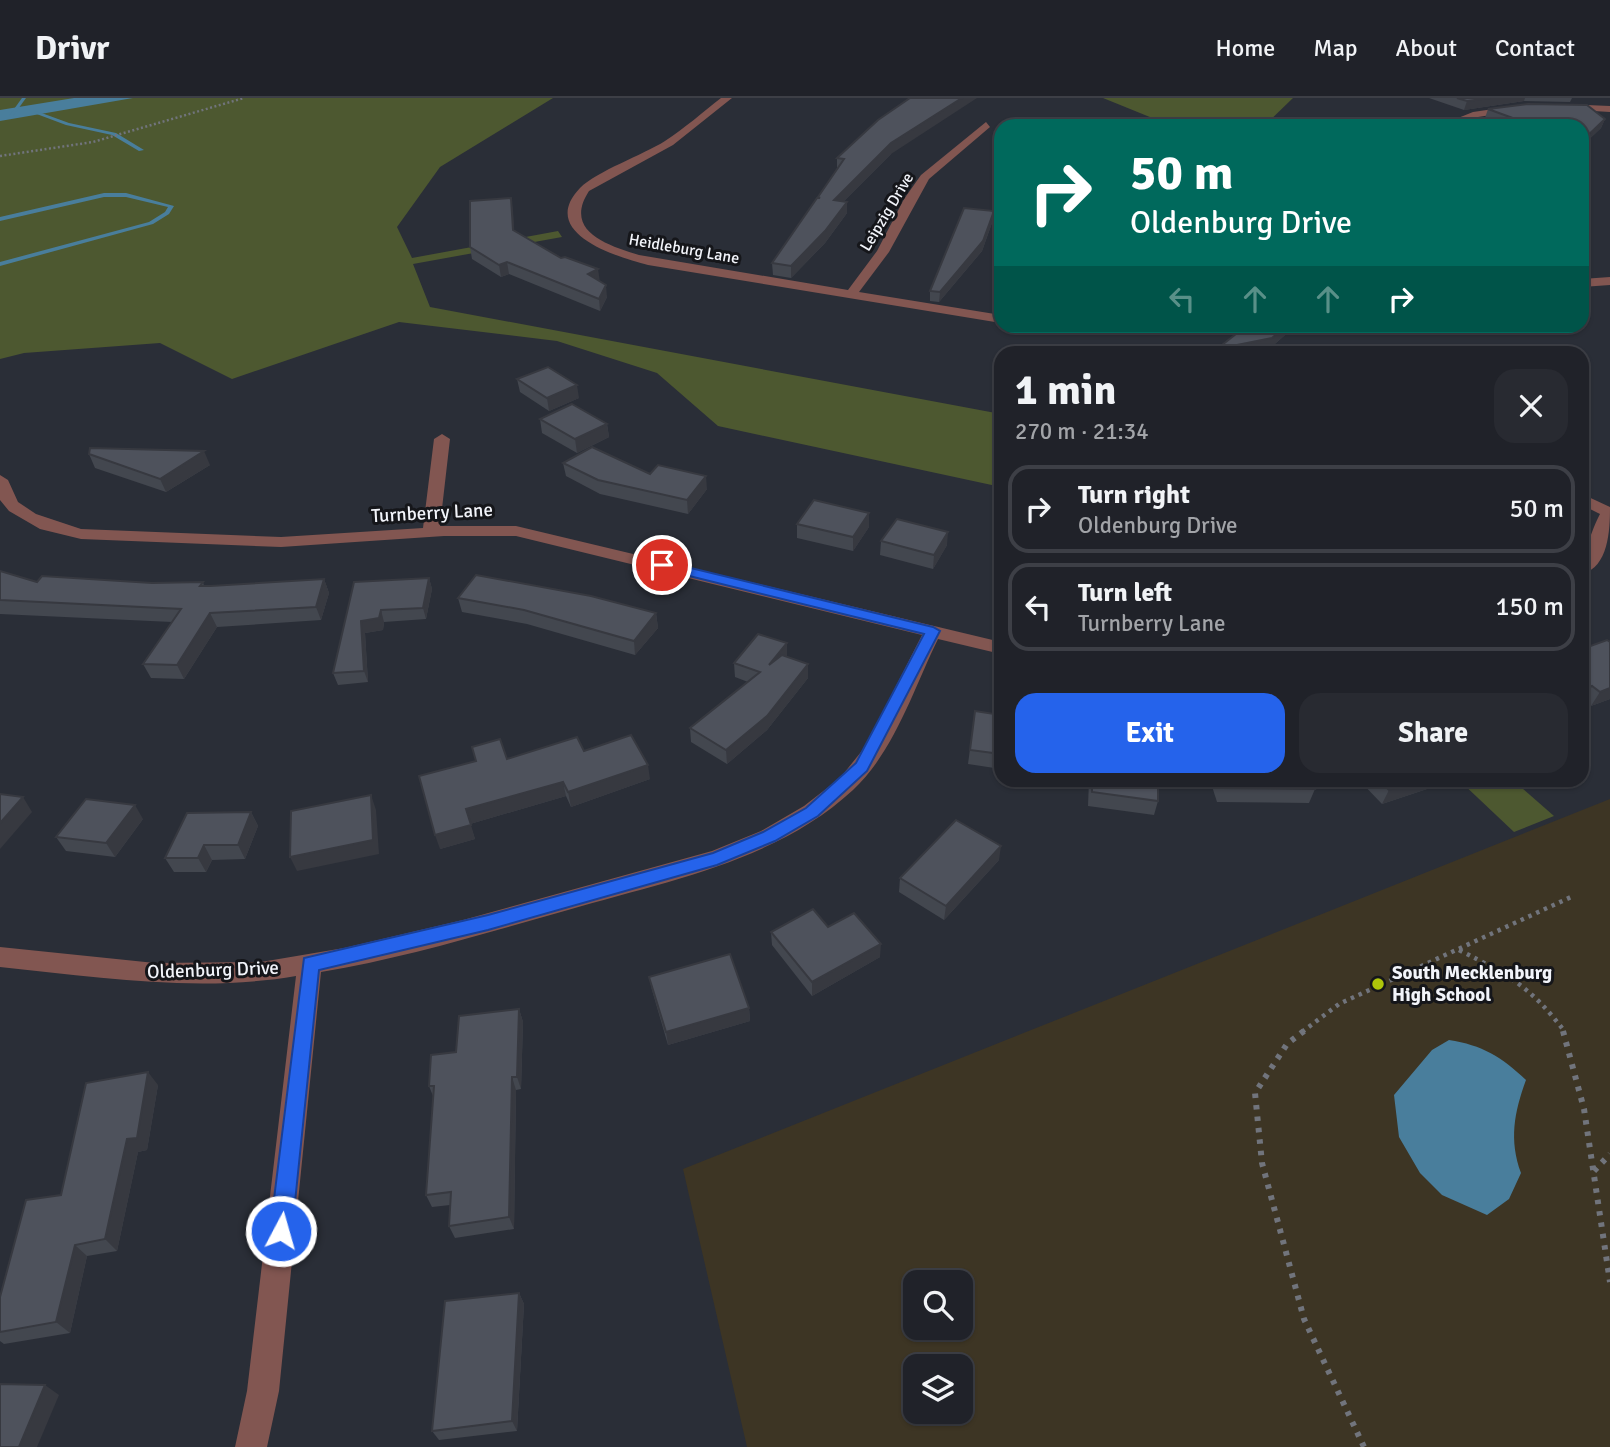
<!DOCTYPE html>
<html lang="en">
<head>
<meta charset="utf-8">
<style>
	:root { --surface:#202229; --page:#282a31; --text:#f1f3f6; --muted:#a2a4a8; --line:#3d3f46; --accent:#2563eb }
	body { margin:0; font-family:Signika,sans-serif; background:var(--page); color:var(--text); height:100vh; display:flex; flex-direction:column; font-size:26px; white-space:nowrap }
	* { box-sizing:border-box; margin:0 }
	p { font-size:23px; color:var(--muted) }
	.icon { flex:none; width:38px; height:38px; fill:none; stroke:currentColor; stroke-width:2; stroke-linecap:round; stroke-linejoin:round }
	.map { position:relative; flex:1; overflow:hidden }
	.drawer { position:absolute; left:994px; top:248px; width:595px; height:441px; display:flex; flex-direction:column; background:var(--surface); border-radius:21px; box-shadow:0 2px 5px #0004,0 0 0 2px var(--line) }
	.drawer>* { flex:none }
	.top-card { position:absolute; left:994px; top:21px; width:595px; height:214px; border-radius:21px; box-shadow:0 2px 5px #0004,0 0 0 2px var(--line); background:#00695c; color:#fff; overflow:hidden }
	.buttons { position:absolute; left:903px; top:1172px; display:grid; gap:14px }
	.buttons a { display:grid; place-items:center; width:70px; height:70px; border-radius:14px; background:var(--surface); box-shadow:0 2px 5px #0004,0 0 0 2px var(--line); font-size:35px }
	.pin { position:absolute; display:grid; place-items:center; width:60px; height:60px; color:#fff; margin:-30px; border:4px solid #fff; border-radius:50%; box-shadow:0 2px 7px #0007 }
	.me { position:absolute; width:77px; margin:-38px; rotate:6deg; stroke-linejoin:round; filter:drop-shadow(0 0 5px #0008) }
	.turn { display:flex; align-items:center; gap:24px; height:147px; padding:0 21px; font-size:32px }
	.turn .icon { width:91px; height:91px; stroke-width:2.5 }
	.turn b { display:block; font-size:49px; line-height:60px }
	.lanes { display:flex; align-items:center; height:66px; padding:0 21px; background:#0003; justify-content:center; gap:35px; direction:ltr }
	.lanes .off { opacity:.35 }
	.round { display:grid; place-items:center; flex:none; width:74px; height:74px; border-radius:21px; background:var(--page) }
	.overview { display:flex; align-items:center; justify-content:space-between; height:119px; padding:0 21px }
	h1 { font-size:42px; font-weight:800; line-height:52px }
	.primary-button { display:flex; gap:14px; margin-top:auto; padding:14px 21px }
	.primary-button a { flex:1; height:80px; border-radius:21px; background:var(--accent); color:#fff; font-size:28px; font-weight:800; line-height:80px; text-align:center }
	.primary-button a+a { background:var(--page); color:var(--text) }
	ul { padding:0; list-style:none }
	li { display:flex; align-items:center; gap:21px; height:88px; margin:0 14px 10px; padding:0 7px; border:4px solid var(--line); border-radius:21px }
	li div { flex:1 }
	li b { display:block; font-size:26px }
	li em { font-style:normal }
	header { display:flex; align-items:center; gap:42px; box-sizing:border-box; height:98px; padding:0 35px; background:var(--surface); border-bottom:2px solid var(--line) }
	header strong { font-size:33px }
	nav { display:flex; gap:38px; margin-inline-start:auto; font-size:24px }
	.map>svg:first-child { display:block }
</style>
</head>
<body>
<header>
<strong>Drivr</strong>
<nav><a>Home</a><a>Map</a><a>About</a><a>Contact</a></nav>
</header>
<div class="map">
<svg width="1610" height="1349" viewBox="0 0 1610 1349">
	<rect width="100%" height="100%" fill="#2a2e37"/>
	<!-- commercial -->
	<path fill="#3d3524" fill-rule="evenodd" d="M1610,701V1349H747L683,1071ZM915,1185H961V1230H915ZM915,1269H961V1314H915Z"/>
	<!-- green -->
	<g fill="#4d5830">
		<path d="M0,0H553L440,69L397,129L412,160L558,133L562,139L413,166L430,209L1001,316V389L718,328L657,275L557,243L399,224L232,281L160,245L24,255L0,261Z"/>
		<path d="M1103,0H1293L1264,28H1172Z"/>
		<path d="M1460,683H1514L1554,718L1514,734Z"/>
	</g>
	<!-- water -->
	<g fill="#497e9c">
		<path d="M74,0H133L0,23V12Z"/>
		<path d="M1449,942C1482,947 1502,959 1526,982C1514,1015 1509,1042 1521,1075L1509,1101L1487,1117L1442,1097L1420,1075L1399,1039L1394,997L1432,952Z"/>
	</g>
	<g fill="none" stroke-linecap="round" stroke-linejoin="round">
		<!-- stream -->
		<g fill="#497e9c" fill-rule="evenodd">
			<path d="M22,0H26L13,18H9Z"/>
			<path d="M36,13L69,25L116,35L144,52L139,53L112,37L66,27L34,15Z"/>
			<path d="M104,95H126L174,108L169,116L153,126L0,168V164L149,124L165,114L168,109L126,99H104L0,123V119Z"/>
		</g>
		<!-- path-far2 -->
		<path stroke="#71747c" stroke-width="2.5" stroke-dasharray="2 2.5" stroke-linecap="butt" d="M0,58L93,44L244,0"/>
		<!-- path-far1 -->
		<g stroke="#71747c" stroke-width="4.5" stroke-dasharray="3.5 5" stroke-linecap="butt">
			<path d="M1459,852C1510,878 1530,888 1565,934"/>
			<path d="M1302,934L1339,906L1571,799"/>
		</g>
		<!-- path -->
		<g stroke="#71747c" stroke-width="6" stroke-dasharray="4.5 7" stroke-linecap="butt">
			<path d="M1304,933L1287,946L1255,995L1262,1065L1304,1221L1364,1349"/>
			<path d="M1563,933L1584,1011L1610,1184"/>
			<path d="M1594,1073L1610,1056"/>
		</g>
		<!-- minor -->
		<g fill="#825651" fill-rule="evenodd">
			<path d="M721,0H732L673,47L589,93C563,133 607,147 639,157L848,192L877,153L904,101L921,77L986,24L990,29L929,81L889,154L859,194L1001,217V225L648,167C617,159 537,135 580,90C597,73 643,57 665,43C685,30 703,14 721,0Z"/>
			<path d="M1563,6L1610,8V14L1560,11Z"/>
			<path d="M1514,8L1517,13L1478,19L1452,28H1438L1473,14Z"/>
			<path d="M1610,179V187L1582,189V181Z"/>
			<path d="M442,336L450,341L440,428H516L1001,544V556L938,541C914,590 894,654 853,692C775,764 666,783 568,812C486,835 405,860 321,874L279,1293L267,1349H235L247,1293L296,878C198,895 98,879 0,869V849L155,865L261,864L344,850L463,822L712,753L761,733L804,708L840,680L865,649L922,537L516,438H444L281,449L81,441L40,431L9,413L0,402V377L8,382L18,404L36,416L81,431L281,439L423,430L434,341Z"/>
			<path d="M1582,396L1610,409C1610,431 1609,469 1582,476C1582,461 1592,431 1600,416L1582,407Z"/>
		</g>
	</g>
	<!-- wall -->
	<g fill="#43474f">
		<path d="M1429,0H1572L1570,4L1524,3L1464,12Z"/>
		<path d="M1488,11L1605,21L1601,30L1582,48V28H1508L1485,20Z"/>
		<path d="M891,56L844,103L847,104V115L825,145L791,180L773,177L772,165L818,100L837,71V60Z"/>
		<path d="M511,100L514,132L600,184L607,199L600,213L509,176L501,179L472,161L470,149Z"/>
		<path d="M993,122L982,153L939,204L930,203V193Z"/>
		<path d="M1246,228H1309L1303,233L1293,230L1269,251Z"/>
		<path d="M517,281L579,300L549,313L520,294Z"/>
		<path d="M540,321L607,326L609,339L577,355L542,335Z"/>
		<path d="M89,356L210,367L166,394L95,370Z"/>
		<path d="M563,365L650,376L707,391L688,416L600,396L566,378Z"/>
		<path d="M869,415V429L853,453L797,440V426Z"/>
		<path d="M881,443L947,447L933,471L880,457Z"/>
		<path d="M1001,456V486L992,484L994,470Z"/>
		<path d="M0,473L37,484L152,485L203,484L204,488H210L324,481L329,495L321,522L217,529L184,581L151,580L143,566L172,524L0,516Z"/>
		<path d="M429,480L432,491L426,521L384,524L383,532L365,535L368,584L338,587L333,575L354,484Z"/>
		<path d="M458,500L656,515L658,530L635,557L527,526L462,514Z"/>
		<path d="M1610,544V601L1591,608L1583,602Z"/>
		<path d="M787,545V559L808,566V580L767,632L727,666L691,644L690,630L748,584L735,579L734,565Z"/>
		<path d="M975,613L1001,617V671L968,666Z"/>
		<path d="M584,653L650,681L571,709L566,698L470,726L475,741L440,751L507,661Z"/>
		<path d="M1089,682H1158V703L1154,717L1088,708Z"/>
		<path d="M1210,682H1312L1315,691L1309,705L1217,704Z"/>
		<path d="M1359,682H1444L1442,686L1382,706Z"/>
		<path d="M251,714L258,728L245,761L212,762L206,774H174L165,760Z"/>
		<path d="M143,721L115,759L66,753L56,739Z"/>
		<path d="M999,762L944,822L899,794L900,780Z"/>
		<path d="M828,829L880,859L812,898L772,847L771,834Z"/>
		<path d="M649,879L749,910L750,923L668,947L652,892Z"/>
		<path d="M519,911L523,924L521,991L516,992L514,1131L455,1140L449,1128L450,1107L432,1109L426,1097L433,998L429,988Z"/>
		<path d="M158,987L147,1052L138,1054L117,1153L87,1158L70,1235L4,1246L0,1243V1199L61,1097Z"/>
		<path d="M519,1195L524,1206L517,1333L439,1342L432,1333Z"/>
	</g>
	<!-- shaded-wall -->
	<g fill="#373940">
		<path d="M962,0H977L891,56L834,113V102L891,45Z"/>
		<path d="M1490,0H1525L1524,3L1464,12L1467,3Z"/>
		<path d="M1605,21L1601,30L1582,48V43Z"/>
		<path d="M511,100L513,112L515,144L513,132Z"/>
		<path d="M847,104V115L825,145L791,180V168Z"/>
		<path d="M994,113L993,122L982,153L939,204L940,194Z"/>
		<path d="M507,164L509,176L501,179L499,167Z"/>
		<path d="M598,171L600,184L588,176Z"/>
		<path d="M606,187L607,199L600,213L599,201Z"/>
		<path d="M1286,228H1294L1293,230L1269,251L1248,256H1216L1217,251Z"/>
		<path d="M577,287L579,300L549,313L547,300Z"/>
		<path d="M607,326L609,339L577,355L575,341Z"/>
		<path d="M204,353L210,367L166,394L160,381Z"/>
		<path d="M706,378L707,391L688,416L687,402Z"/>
		<path d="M869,415V429L853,453V439Z"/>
		<path d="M948,434L947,447L933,471L934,457Z"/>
		<path d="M429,480L432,491L426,521L423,510Z"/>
		<path d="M324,481L329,495L321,522L316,509Z"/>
		<path d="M381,512L384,524L383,532L365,535L368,584L364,573L361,523Z"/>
		<path d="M210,515L217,529L184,581L177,567Z"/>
		<path d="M656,515L658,530L635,557L634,543Z"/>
		<path d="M787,545V559L769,567Z"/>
		<path d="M808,566V580L767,632L727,666L726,652Z"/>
		<path d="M1592,588L1583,602L1582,603V592Z"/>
		<path d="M1610,590V601L1591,608L1600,594Z"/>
		<path d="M648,667L650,681L571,709L568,694Z"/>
		<path d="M1418,682H1444L1442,686L1382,706L1389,692Z"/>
		<path d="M563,684L566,698L470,726L466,711Z"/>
		<path d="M371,697L376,712L379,756L297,773L290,759Z"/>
		<path d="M23,699L32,714L0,751V725Z"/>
		<path d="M135,707L143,721L115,759L106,745Z"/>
		<path d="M251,714L258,728L245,761L238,747Z"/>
		<path d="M471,727L475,741L440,751L435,737Z"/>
		<path d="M204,747L212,762L206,774L198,760Z"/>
		<path d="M1001,748L999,762L944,822L946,808Z"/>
		<path d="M881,846L880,859L812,898V884Z"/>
		<path d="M749,910L750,923L668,947L666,934Z"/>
		<path d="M519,911L523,924L521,991L517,979Z"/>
		<path d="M148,974L158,987L147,1052L138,1054L117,1153L105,1141L127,1041Z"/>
		<path d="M512,979L516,992L514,1131L509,1119Z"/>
		<path d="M75,1147L87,1158L70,1235L56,1224Z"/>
		<path d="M519,1195L524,1206L517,1333L512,1323Z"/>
		<path d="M45,1287L59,1297L37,1349H19Z"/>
	</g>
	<!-- building -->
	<g fill="#4e525c" stroke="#373940" stroke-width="2">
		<path d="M910,0H962L891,45L834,102L847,104L825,133L791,168L772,165L817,100H820L818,99L844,61L837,60L878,22Z"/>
		<path d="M1457,0H1490L1467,3Z"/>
		<path d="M1528,6L1587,7L1605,21L1582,43V28H1519L1529,26L1488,11Z"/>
		<path d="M511,100L513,132L561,160L565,159L598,171L588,176L606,187L599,201L507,164L499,167L470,149V103Z"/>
		<path d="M964,110L994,113L983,143L940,194L930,193Z"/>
		<path d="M1246,228H1286L1272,240L1217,251Z"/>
		<path d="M548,269L577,287L547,300L517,281Z"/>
		<path d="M572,306L607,326L575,341L540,321Z"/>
		<path d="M592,349L650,376L658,367L706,378L687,402L598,382L563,365Z"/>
		<path d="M90,350L204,353L160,381L89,356Z"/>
		<path d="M814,402L869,415L853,439L797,426Z"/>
		<path d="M897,421L948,434L934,457L881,443Z"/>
		<path d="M1001,456V471L994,470Z"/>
		<path d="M0,473L37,484L42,478L152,485L203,484L200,488H210L324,481L316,509L210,515L177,567L143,566L181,511L0,502Z"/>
		<path d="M476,477L591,498L656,515L634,543L524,512L458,500Z"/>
		<path d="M429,480L423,510L381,512L379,520L361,523L364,573L333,575L354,484Z"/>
		<path d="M758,536L787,545L769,567L782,557L808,566L767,618L726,652L690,630L760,574L734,565Z"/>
		<path d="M1607,542L1610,544V590L1600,594L1592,588L1582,592V551Z"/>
		<path d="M975,613L1001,617V656L970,652Z"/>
		<path d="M631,637L648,667L568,694L563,684L466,711L471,727L435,737L419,678L476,663L472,649L500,641L507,661L577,639L584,653Z"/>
		<path d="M1092,682H1158V703L1092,694Z"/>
		<path d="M1220,682H1312L1315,691L1222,690Z"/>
		<path d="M1380,682H1418L1389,692Z"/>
		<path d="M0,696L23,699L0,725Z"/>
		<path d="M371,697L373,742L290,759L291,713Z"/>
		<path d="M86,701L135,707L106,745L56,739Z"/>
		<path d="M251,714L238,747H204L198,760H165L187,715Z"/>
		<path d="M956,722L1001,748L946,808L900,780Z"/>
		<path d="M813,811L828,829L854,815L881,846L812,884L771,834Z"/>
		<path d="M730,856L749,910L666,934L649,879Z"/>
		<path d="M519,911L517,979H512L509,1119L449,1128L451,1094L426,1097L434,988H429L431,957L456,954L459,918Z"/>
		<path d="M148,974L137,1040L127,1041L105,1141L75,1147L56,1224L0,1234V1199L26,1102L61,1097L86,985Z"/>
		<path d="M519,1195L512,1323L432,1333L445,1203Z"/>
		<path d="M0,1286L45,1287L19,1349H0Z"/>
	</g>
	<!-- route -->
	<path fill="#2563eb" stroke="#184099" stroke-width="2" d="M662,463L933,529L940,533L867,673L818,718L775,743L717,767L488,832L319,872L292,1133L289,1140L281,1143L273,1140L270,1133L304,860L488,817L713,755L763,734L806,710L856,665L924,536L657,470L655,467Z"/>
	<!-- markers -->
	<circle fill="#aec50a" stroke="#15161a" stroke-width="2.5" cx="1378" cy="886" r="7"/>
	<g text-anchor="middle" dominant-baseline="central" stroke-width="6" stroke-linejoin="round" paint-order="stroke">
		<!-- far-street labels -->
		<g font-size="16" fill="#f2f4fa" stroke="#15161a">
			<text transform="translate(887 114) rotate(-59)">Leipzig Drive</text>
			<text transform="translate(684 151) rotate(10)">Heidleburg Lane</text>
		</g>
		<!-- street labels -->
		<g font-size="19" fill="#f2f4fa" stroke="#15161a">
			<text transform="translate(432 415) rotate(-3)">Turnberry Lane</text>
			<text transform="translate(213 872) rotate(-2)">Oldenburg Drive</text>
		</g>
		<!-- poi labels -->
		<g font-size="19" font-weight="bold" fill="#f2f4fa" stroke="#15161a" text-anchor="start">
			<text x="1392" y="875">South Mecklenburg<tspan x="1392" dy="22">High School</tspan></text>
		</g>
	</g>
</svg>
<div class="buttons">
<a><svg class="icon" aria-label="search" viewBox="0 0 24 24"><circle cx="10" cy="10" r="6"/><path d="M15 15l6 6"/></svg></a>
<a><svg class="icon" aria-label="layers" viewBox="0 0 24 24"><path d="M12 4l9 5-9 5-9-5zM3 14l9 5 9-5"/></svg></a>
</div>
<div class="pin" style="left:662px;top:467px;background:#d93025"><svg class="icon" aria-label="arrive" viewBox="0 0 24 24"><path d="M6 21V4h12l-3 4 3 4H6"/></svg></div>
<svg class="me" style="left:281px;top:1133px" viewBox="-20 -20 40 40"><circle r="17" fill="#2563eb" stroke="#fff" stroke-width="3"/><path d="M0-11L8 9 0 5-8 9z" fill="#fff"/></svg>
<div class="top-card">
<div class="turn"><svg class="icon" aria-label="right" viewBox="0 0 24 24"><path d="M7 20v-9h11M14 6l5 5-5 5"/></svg><div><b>50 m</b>Oldenburg Drive</div></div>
<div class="lanes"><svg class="icon off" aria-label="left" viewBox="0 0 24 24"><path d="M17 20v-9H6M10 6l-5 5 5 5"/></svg><svg class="icon off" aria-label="ahead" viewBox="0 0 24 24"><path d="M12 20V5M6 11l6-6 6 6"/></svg><svg class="icon off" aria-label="ahead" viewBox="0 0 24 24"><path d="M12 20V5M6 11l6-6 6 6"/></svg><svg class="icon" aria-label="right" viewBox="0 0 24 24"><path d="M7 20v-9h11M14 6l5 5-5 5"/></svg></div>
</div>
<section class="drawer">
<div class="overview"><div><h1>1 min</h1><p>270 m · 21:34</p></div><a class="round"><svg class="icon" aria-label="close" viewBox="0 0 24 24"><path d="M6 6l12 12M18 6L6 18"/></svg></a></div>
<ul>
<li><svg class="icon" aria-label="right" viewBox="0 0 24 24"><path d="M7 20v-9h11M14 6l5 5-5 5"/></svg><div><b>Turn right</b><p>Oldenburg Drive</p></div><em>50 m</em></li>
<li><svg class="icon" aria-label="left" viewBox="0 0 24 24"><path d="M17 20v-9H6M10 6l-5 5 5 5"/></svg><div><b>Turn left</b><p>Turnberry Lane</p></div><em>150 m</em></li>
</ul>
<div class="primary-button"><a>Exit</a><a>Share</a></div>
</section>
</div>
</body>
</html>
